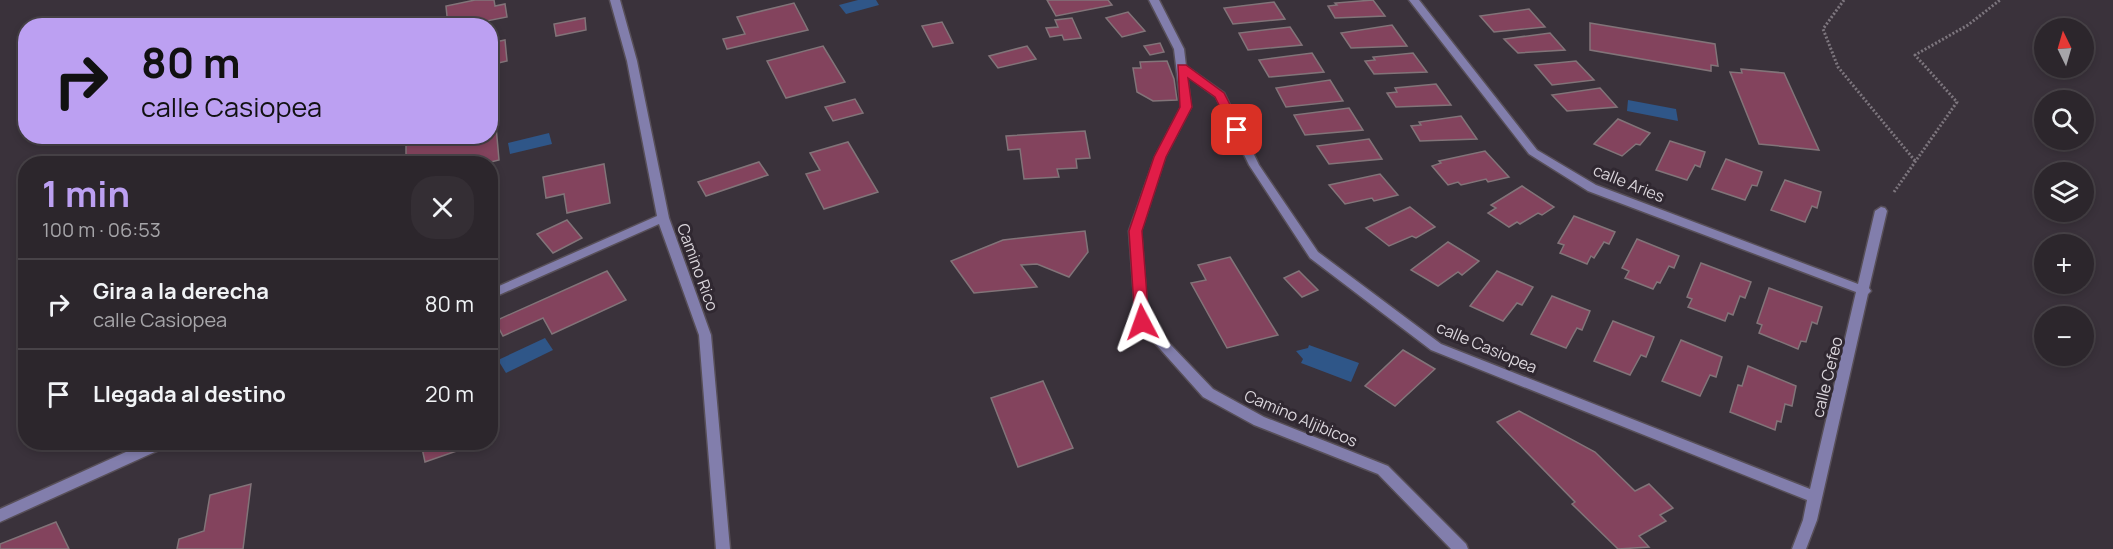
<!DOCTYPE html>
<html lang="es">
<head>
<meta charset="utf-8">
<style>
	:root { --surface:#2c262c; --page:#342e34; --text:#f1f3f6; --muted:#a6a5a9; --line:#484348; --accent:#bca0f2 }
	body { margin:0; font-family:Manrope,sans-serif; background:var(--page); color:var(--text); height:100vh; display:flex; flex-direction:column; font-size:22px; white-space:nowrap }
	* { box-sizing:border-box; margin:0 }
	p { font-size:20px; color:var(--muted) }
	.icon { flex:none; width:33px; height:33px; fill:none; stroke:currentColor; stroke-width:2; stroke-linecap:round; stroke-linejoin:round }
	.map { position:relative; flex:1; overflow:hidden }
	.drawer { position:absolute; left:18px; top:156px; width:480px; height:294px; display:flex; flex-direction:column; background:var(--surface); border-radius:24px; box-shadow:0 3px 9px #0003,0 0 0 2px var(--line) }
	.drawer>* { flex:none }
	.top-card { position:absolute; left:18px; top:18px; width:480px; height:126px; border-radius:24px; box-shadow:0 3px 9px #0003,0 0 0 2px var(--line); background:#bca0f2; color:#111; overflow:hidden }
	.needle { width:39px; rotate:355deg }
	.fabs { position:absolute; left:2034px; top:18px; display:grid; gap:12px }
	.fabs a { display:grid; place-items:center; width:60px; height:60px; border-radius:50%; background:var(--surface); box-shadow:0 3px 9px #0003,0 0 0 2px var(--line); font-size:30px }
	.pin { position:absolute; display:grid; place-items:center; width:51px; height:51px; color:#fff; margin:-26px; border-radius:12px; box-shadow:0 3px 9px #0006 }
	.me { position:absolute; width:66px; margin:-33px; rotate:356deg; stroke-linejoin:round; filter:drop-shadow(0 0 4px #0008) }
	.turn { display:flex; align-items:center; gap:21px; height:126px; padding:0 24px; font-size:27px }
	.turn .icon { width:78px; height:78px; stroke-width:2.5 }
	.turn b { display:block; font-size:42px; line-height:51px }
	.round { display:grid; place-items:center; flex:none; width:63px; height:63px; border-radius:24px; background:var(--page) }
	.head { display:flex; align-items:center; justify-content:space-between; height:102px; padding:0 24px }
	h1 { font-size:36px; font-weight:700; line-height:45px; color:var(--accent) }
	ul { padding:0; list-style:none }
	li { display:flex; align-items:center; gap:18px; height:90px; padding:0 24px; border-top:2px solid var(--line) }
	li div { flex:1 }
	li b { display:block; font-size:22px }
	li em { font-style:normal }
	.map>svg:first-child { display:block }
</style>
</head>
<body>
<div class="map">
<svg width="2113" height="549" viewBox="0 0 2113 549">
	<rect width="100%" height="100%" fill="#3a323b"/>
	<!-- water -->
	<g fill="#2f5688">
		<path d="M858,0H876L879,5L846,14L839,5Z"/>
		<path d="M1628,100L1676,109L1678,121L1627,111Z"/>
		<path d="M549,133L552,144L510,154L508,143Z"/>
		<path d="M545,338L553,350L506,373L498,360Z"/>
		<path d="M1309,345L1359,363L1351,382L1301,363L1303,359L1296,351L1308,348Z"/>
	</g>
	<!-- building -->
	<g fill="#83435d" stroke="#827479" stroke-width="1.5">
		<path d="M475,0H494L495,6L505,4L507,17L476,23V26H448L446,6Z"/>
		<path d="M1047,0H1108L1112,5L1056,16Z"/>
		<path d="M1373,0L1385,16L1335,18L1328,6L1337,5L1335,3Z"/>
		<path d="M1274,2L1285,19L1233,24L1224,8Z"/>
		<path d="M794,3L808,30L727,49L723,39L745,34L737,17Z"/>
		<path d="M1529,9L1545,27L1494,32L1480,16Z"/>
		<path d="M1128,12L1145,31L1122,37L1106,18Z"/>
		<path d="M585,18L586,30L556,36L554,24Z"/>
		<path d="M1072,18L1081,38L1064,40L1062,35L1050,37L1046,28L1058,27L1055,20Z"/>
		<path d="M942,22L953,43L933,47L922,26Z"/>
		<path d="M1590,23L1715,44L1718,66L1711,65V71L1590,50Z"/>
		<path d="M1392,25L1407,46L1351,48L1341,33Z"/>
		<path d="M1290,27L1302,45L1248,50L1239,33Z"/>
		<path d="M1550,33L1565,50L1518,53L1504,39Z"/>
		<path d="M505,40L507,61L490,65V43Z"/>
		<path d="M1160,43L1164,52L1150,55L1144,46Z"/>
		<path d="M823,46L845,82L786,98L767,61Z"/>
		<path d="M1027,46L1036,59L998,68L989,56Z"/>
		<path d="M1312,53L1324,72L1269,77L1259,60Z"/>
		<path d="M1413,53L1427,72L1374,74L1365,61L1375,60L1373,57Z"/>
		<path d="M1167,61L1174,79L1177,100L1153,101L1137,92L1133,68H1141L1140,62Z"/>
		<path d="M1576,61L1594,80L1552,85L1535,65Z"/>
		<path d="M1741,69L1784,73L1819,150L1759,144L1730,72L1742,73Z"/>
		<path d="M1330,80L1343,101L1286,107L1276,88Z"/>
		<path d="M1436,84L1451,105L1396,107L1387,93L1397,92L1395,88Z"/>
		<path d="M1600,88L1617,107L1567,111L1552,95Z"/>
		<path d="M855,99L863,113L833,121L825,107Z"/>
		<path d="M1349,108L1363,130L1305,135L1294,115Z"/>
		<path d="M495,115L499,160L483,164H406V136H490V116Z"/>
		<path d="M1461,116L1477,139L1420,141L1411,126L1421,125L1419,122Z"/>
		<path d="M1618,119L1650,133L1640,145L1636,144L1622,156L1594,144Z"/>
		<path d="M1085,131L1090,158L1076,159L1077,168L1057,169L1059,177L1024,179L1020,149L1008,150L1006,136Z"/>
		<path d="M1369,139L1382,159L1329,164L1317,146Z"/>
		<path d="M1670,141L1705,152L1700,167L1695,165L1687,180L1656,170Z"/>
		<path d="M848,142L878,192L824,209L806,174L820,170L810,153Z"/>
		<path d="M1485,151L1509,177L1488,182L1486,179L1461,185L1458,182L1448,185L1432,166L1441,163L1439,161Z"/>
		<path d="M1726,159L1762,172L1757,186L1752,185L1745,200L1712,189Z"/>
		<path d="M759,162L768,175L706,196L698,182Z"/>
		<path d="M604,164L610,203L567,213L564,194L546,198L543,177Z"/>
		<path d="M1380,174L1398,195L1374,201L1372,198L1345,204L1329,185Z"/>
		<path d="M1785,180L1821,192L1817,208L1812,206L1805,222L1771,210Z"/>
		<path d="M1522,186L1554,207L1542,215L1538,213L1520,224L1517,222L1509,227L1488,213L1496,208L1491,205Z"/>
		<path d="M1410,207L1435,227L1416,238L1412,236L1389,246L1366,228Z"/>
		<path d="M1574,216L1615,232L1609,244L1604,242L1594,258L1591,256L1587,264L1560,253L1564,245L1558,243Z"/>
		<path d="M567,220L582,238L553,253L537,234Z"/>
		<path d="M1085,231L1088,252L1069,277L1037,264L1021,265L1037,287L974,293L951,261L1003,240Z"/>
		<path d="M1637,239L1679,256L1674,268L1669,266L1660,283L1657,282L1653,289L1625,278L1629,271L1622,268Z"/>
		<path d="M1448,242L1479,261L1462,275L1458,272L1438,286L1411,270Z"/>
		<path d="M1230,257L1273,327L1278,335L1227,348L1191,283L1206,280L1198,265Z"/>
		<path d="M1701,263L1751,282L1745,298L1740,296L1733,315L1728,313L1725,321L1688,307L1692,299L1687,297Z"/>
		<path d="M607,271L626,300L552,334L543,318L503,336L495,321Z"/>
		<path d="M1299,271L1318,290L1302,297L1284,278Z"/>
		<path d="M1497,271L1533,287L1522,305L1517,303L1503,321L1470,306Z"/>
		<path d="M1769,288L1822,307L1817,324L1812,322L1806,342L1801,341L1798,349L1759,333L1762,325L1757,323Z"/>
		<path d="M1552,296L1590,311L1582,330L1577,328L1566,348L1531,334Z"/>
		<path d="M1613,321L1654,337L1646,357L1641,355L1630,375L1594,361Z"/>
		<path d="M1681,340L1722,357L1716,377L1710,375L1700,396L1662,381Z"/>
		<path d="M1403,350L1435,369L1395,406L1365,386Z"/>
		<path d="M1748,366L1796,386L1792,406L1785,404L1781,422L1777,421L1775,430L1730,412L1738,385L1742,386Z"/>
		<path d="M1043,381L1073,448L1018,467L991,398Z"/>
		<path d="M1519,411L1595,452L1635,491L1649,484L1673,508L1660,515L1666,521L1639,536L1649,547L1618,549L1572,504L1575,502L1497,422Z"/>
		<path d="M438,442H470L471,446L425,462L422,448Z"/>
		<path d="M251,484L243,549H177L179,539L204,531L210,495Z"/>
		<path d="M56,522L69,549H0V544Z"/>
	</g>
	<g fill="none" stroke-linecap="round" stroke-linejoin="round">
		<defs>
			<g id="street">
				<path d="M610,0H620L637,61L669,218L711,335L730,549H716L699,335L659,224L490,299V290L657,216L627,61Z"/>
				<path d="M1149,0H1159L1184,49L1186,66L1224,93L1259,165L1318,252L1441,344L1810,489L1856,292L1588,191L1529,154L1409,0H1419L1537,150L1596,185L1858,284L1875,211L1881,207L1885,208L1887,211L1869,288L1871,291L1868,294L1817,520L1806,549H1792L1803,520L1807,500L1431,350L1310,258L1249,165L1216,97L1187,76L1191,107L1165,157L1141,231L1148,321L1213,389L1264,417L1388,466L1466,544L1468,549H1451L1378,474L1254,425L1203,397L1136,322L1129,231L1155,157L1181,107L1174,49Z"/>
				<path d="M148,442H170L168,446L0,522V509Z"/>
			</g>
		</defs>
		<!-- street casing -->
		<use href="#street" stroke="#574f58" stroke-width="3"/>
		<!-- path -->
		<g stroke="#7d767e" stroke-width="3" stroke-dasharray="2 2" stroke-linecap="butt">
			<path d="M1844,0L1823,29L1838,67L1916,162"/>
			<path d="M1894,192L1957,102L1915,55L1968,25L2000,0"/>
		</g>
		<!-- street -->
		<use href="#street" fill="#827eac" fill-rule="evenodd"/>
	</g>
	<!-- route -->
	<path fill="#e11d48" stroke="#92132f" stroke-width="1.5" d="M1178,65H1186L1224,93L1243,130L1241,133H1233L1215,97L1188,78L1192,107L1166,157L1142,231L1149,322L1142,327L1135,322L1129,231L1154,157L1180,107Z"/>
	<g text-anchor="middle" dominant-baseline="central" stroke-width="6" stroke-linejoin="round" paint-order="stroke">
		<!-- street labels -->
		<g font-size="16" fill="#dad5db" stroke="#302831">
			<text transform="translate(1629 183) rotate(22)">calle Aries</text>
			<text transform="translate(698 267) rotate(70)">Camino Rico</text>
			<text transform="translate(1487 347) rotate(23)">calle Casiopea</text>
			<text transform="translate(1827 377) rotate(-76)">calle Cefeo</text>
			<text transform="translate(1301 418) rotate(23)">Camino Aljibicos</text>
		</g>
	</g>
</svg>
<div class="fabs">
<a><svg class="needle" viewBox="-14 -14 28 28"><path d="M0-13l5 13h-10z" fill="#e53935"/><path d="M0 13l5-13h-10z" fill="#a6a5a9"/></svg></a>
<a><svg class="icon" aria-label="search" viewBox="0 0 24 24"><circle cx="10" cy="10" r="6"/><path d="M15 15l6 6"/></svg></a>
<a><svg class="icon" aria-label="layers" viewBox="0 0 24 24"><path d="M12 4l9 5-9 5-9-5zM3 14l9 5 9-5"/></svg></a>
<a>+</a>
<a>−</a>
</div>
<div class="pin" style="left:1237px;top:130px;background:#d93025"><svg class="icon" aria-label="arrive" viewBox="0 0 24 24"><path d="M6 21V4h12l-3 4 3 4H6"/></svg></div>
<svg class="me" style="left:1142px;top:322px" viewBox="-20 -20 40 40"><path d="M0-17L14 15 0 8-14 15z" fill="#e11d48" stroke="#fff" stroke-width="4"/></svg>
<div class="top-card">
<div class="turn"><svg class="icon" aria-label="right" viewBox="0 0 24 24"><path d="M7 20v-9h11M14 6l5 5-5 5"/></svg><div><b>80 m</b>calle Casiopea</div></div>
</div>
<section class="drawer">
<div class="head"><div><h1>1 min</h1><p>100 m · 06:53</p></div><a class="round"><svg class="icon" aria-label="close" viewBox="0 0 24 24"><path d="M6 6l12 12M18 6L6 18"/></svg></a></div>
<ul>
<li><svg class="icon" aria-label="right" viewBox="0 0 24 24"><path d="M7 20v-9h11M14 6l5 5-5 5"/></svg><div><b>Gira a la derecha</b><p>calle Casiopea</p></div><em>80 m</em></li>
<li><svg class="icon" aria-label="arrive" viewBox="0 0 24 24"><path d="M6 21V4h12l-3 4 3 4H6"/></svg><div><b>Llegada al destino</b></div><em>20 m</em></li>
</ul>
</section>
</div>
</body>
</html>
